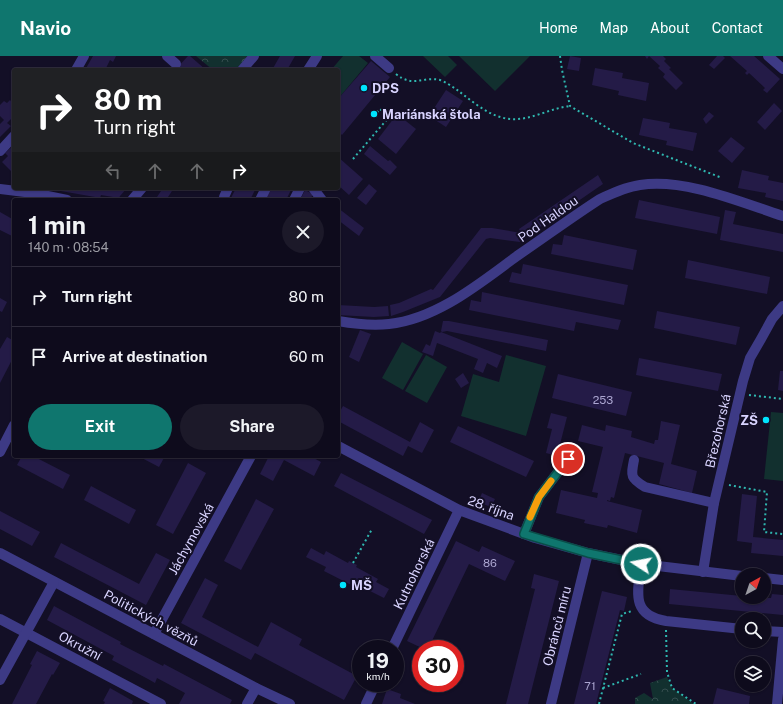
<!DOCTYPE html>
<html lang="en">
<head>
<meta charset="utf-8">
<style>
	:root { --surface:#0e0b1c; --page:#1c1929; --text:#f1f3f6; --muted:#9b9ba3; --line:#2e2b3b; --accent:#0f766e }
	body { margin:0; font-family:"Public Sans",sans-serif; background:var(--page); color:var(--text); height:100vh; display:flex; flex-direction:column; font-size:15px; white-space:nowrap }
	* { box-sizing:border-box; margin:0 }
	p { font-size:13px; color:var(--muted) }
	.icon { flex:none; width:22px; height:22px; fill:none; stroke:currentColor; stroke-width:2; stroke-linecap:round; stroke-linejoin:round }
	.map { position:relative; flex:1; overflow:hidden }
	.drawer { position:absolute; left:12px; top:142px; width:328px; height:260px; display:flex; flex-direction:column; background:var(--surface); border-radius:4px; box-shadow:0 1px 3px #0004,0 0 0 1px var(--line) }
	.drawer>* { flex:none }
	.top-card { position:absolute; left:12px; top:12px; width:328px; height:122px; border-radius:4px; box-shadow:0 1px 3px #0004,0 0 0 1px var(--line); background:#202124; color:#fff; overflow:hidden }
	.needle { width:26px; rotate:40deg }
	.controls { position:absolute; left:735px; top:512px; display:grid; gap:8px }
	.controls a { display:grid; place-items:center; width:36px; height:36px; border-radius:50%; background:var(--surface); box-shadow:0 1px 3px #0004,0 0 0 1px var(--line); font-size:20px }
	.speed { position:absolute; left:352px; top:584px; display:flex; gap:8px; font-size:20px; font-weight:700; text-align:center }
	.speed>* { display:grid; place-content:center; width:52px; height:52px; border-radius:50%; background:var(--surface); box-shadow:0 1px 3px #0004,0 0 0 1px var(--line); line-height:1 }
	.speed small { font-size:10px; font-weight:400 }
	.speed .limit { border:6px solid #d22; background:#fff; color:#111 }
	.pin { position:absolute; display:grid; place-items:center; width:34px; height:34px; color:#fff; margin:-17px; border:2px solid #fff; border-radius:50%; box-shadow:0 1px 4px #0007 }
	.me { position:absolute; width:44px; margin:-22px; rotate:281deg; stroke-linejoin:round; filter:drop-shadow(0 0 3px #0008) }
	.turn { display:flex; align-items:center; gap:14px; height:84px; padding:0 16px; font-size:18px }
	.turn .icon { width:52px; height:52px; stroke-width:2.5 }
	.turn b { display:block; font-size:28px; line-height:34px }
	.lanes { display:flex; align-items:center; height:38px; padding:0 16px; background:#0003; justify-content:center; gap:20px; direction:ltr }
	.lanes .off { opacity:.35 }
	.round { display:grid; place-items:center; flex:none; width:42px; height:42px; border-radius:21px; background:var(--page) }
	.summary { display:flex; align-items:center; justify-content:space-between; height:68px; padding:0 16px }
	h1 { font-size:24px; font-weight:700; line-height:30px }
	.button { display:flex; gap:8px; margin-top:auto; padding:8px 16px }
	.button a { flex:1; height:46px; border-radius:24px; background:var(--accent); color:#fff; font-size:16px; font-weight:700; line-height:46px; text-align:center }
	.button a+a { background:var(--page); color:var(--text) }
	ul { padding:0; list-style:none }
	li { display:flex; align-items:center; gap:12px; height:60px; padding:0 16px; border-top:1px solid var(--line) }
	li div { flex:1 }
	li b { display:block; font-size:15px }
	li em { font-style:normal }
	header { display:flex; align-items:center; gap:24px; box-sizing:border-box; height:56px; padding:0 20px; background:var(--accent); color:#fff }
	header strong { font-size:19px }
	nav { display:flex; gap:22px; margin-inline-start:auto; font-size:14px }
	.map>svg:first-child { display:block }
</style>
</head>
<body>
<header>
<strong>Navio</strong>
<nav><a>Home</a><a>Map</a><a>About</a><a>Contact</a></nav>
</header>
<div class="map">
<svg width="783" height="648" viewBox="0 0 783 648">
	<defs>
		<pattern id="park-crowns" width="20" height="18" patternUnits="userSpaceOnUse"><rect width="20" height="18" fill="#12302f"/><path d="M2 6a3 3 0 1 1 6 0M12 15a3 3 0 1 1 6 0" fill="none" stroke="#344d4e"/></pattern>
	</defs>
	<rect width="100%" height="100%" fill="#130f26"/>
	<!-- grass -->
	<g fill="#12302f">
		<path d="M343,0H359L368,7L338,43V14H331Z"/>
		<path d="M423,0H448L457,9L445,21Z"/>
		<path d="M459,0H530L495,35Z"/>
		<path d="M402,286L423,298L403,334L382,322Z"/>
		<path d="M426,299L447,311L427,347L405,335Z"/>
		<path d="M506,299L546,310L526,380L461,360L473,318L499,326Z"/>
		<path d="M771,356L783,357V425L764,423Z"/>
	</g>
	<!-- park -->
	<g fill="url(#park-crowns)">
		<path d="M196,0H248L236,14H213Z"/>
		<path d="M667,621L672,632L694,648H635V642L644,637L653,643L650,627Z"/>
	</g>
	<!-- building -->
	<g fill="#241b47">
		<path d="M93,0H116L113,6L110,4L105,14H85Z"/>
		<path d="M188,0H190L206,14H175Z"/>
		<path d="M280,0H295L287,14H272Z"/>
		<path d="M570,0L581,2L579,15L567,13Z"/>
		<path d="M645,0H663L666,3L664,5L671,12L669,13L683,27L676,34L663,21L665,18L658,12L660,10L649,0L647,3Z"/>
		<path d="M717,0H723L725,2L714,13L709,9Z"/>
		<path d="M730,0H754L780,23L767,37L763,34L765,32L749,17L747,19L745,17L747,15Z"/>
		<path d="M371,5L390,21L342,79L338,75V43Z"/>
		<path d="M595,12L623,17L622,22L649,27L646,45L618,39L619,35L592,29Z"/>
		<path d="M446,34L463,45L446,71L429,60Z"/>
		<path d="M10,44L14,49V60L7,67L11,70L0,81V68L4,64L0,60V49L4,45L7,47Z"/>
		<path d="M774,47L782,55L765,74L757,66Z"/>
		<path d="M709,56L714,60L706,68L703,63Z"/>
		<path d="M397,58L416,73L396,98L378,83Z"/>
		<path d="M643,62L670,67L669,72L697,77L693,95L666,89L667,85L639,79Z"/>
		<path d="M731,81L745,92L732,107L718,95Z"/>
		<path d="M14,89V112L11,115L2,106L8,100L5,97Z"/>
		<path d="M370,90L388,105L390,104L397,111L390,119L364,98Z"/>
		<path d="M338,101L363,123L349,139L338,129Z"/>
		<path d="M742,114L769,120L768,124L783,127V145L765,141L766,137L738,132Z"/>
		<path d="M598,119L603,128L520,185V186L490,182L486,183L440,241L403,256L391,260L390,249L399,247L431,233L433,234L481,172H492L521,177L519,173Z"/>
		<path d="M369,128L377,135L366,149L357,142Z"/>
		<path d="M56,132H127L120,140L119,142L101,139L100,142L95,141L55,134Z"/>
		<path d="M163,132H174L166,144H155Z"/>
		<path d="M236,132H256L250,144H230Z"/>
		<path d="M271,132H292L286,144H265Z"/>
		<path d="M305,134L313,138L311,142L314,144H300Z"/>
		<path d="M639,144L720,161L717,178L635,162Z"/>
		<path d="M338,152L364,172L359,180L338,164Z"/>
		<path d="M725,154L736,156L733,168L783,178V196L720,184Z"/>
		<path d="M0,156L14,164V181L0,174Z"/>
		<path d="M564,179L637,194L633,214L551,198L553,188L562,189Z"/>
		<path d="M688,204L770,221L767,238L685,222Z"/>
		<path d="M523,208L628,229L624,249L509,226L512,216L521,218Z"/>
		<path d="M482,236L621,264L618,274L576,266L574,275L469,254L471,244L481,246Z"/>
		<path d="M0,242L7,246L2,256L0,255Z"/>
		<path d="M338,249L374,251L388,250L389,260L374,261L338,259Z"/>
		<path d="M657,255L740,271L736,289L654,272Z"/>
		<path d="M443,265H449L548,284L546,295L447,275L442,276L441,275Z"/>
		<path d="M360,274L371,278L359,306L349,301Z"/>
		<path d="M435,275L440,277L441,276L502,300L497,312L487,307L483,317L474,313L478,303L437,287L433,300L422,296L426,288L430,290Z"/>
		<path d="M7,281L14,285V300L0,327V293Z"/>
		<path d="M639,302L722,318L718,335L636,319Z"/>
		<path d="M780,315H783V335L778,334Z"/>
		<path d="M463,317L469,327L461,332L455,323Z"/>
		<path d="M558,318L632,336L626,360L552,342Z"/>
		<path d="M343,350L410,386L420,366L434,374L422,397L408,390L403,400L338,365V359Z"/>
		<path d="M551,357L567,361L557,400L546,397L552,373L547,372Z"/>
		<path d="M661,365L680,369L671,408L697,415L692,437L659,428L664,407L625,397L614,442L611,441L610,445L607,444V445L642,454L637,477L608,469L607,472L584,467L585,464L556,457L561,434L597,442L598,437L592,436L603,391L578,385L582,369L605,375L606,369L632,375L631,381L654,388L655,384H658Z"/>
		<path d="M458,370L534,405L526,421L450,386Z"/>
		<path d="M22,400H33L70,419L63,433L17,409Z"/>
		<path d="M138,400H165L159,411Z"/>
		<path d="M269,400H310L321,406L314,420L284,404L273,425L260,418Z"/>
		<path d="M188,407L206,417L173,478L156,469Z"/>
		<path d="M341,417L432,464L424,478L334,430Z"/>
		<path d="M91,430L136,454L129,468L84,444Z"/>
		<path d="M482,437L495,443L491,451L478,446Z"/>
		<path d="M742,438L757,440L753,481L783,484V500L751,497L752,487L737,485Z"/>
		<path d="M256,443L274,453L241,514L224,505Z"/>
		<path d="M0,455L40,476L32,490L0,473Z"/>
		<path d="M456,485L479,496L482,490L515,505L505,525L469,508L428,593H424L407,585Z"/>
		<path d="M61,487L139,528L156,497L170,504L146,549L54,501Z"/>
		<path d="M311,492L324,499L326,495L348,507L349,505L357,509L356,511L378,523L376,526L389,533L384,542L364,532L363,535L324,515L326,511L306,501Z"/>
		<path d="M534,518L559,525L528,648H506L535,533L531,532Z"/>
		<path d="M205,522L218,529L202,561L258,591L271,566L302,583L299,589L357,620L344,644L255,597L251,604L181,567Z"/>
		<path d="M670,533L742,540V541L771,542L772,538L783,539V559L669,548Z"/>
		<path d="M602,535L627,541L624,555L620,554L596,648H574Z"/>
		<path d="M54,550L121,586L120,588L163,610L164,608L232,644L230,648H179L185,637L157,622L155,627L148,623L112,604L114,600L47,564Z"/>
		<path d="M37,595L60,607L53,619L52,618L36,648H12L32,609L30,608Z"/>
		<path d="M110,632L133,645L132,648H104L105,646L103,645Z"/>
		<path d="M717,632L750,640L749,648H713Z"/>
		<path d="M387,633L401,638L400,642L415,648H382Z"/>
	</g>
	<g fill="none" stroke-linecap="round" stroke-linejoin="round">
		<!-- path -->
		<g stroke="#2fb8b0" stroke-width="2" stroke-dasharray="2 3" stroke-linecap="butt">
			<path d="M560,0L562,14L570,50L633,87L722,122"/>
			<path d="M396,18C413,32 423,20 440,24C446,26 451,30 456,33C472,45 489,61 510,63C530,65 550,52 570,50"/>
			<path d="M353,103L389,61L380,53L374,60"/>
			<path d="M749,339L783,343"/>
			<path d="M729,429L767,436L764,476L783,478"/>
			<path d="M353,507L372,473"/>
			<path d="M666,574L667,616L672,632L696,648"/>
			<path d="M603,632L641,618"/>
			<path d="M599,648L622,558L632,555"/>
		</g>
		<!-- minor -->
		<g stroke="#3d3a85" stroke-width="10">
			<path d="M167,0L176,8"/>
			<path d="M375,0L389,12"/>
			<path d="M768,0L783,13"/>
			<path d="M76,14L84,0"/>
			<path d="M242,14L254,0"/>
			<path d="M308,14L317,0"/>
			<path d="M0,95L14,80"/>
			<path d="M313,132L322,144"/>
			<path d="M0,133L33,137L67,144"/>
			<path d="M224,141L228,132"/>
			<path d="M132,144L142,132"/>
			<path d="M260,144L266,132"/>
			<path d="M294,144L300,132"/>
			<path d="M338,265C355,268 372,270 389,268C437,263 480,227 517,200C545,181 572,161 600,143C613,137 626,131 640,129C685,122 740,146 783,160"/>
			<path d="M338,390L459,454L535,482L588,497L641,508L742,520"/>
			<path d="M0,396L14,369"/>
			<path d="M634,404C631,420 630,422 645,431L714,447"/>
			<path d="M524,478L539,441L568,403"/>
			<path d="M0,497L256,632L290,648"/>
			<path d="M641,508C638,535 630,559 666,565L742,573"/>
			<path d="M703,516L714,447L743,325L750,302L761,283L772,263L783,250"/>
			<path d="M764,522L783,524"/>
			<path d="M0,563L161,648"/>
			<path d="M764,575L783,576"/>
			<path d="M154,578L251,400"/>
			<path d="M392,593L459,454"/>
			<path d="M0,624L54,526"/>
			<path d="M247,648L256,632"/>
			<path d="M366,648L376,627"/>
			<path d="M551,648L588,497"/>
			<path d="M777,648L783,583"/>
		</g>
	</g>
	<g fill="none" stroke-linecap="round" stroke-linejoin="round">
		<defs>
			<path id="route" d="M568,403L539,441L524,478L588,497L641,508"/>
		</defs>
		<!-- route casing -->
		<use href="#route" stroke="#0a4d48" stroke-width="10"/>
		<!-- route -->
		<use href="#route" stroke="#0f766e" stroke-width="7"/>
		<!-- slow -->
		<path stroke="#f59e0b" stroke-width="7" d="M530,461L539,441L551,425"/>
	</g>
	<!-- markers -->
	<g fill="#00e5ff" stroke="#130f26" stroke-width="1.5">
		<circle cx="364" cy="32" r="4"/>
		<circle cx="374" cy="58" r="4"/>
		<circle cx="766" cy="364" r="4"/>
		<circle cx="343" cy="529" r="4"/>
	</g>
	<g text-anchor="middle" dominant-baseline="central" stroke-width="4" stroke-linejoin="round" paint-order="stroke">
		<!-- number labels -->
		<g font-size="11" fill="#aca6d1">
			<text x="603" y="344">253</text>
			<text x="490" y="507">86</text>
			<text x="590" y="630">71</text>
		</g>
		<!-- poi labels -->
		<g font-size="13" font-weight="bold" fill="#d9d4ff" stroke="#130f26" text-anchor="start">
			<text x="372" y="32">DPS</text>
			<text x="382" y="58">Mariánská štola</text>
			<text x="758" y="364" text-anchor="end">ZŠ</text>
			<text x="351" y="529">MŠ</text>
		</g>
		<!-- street labels -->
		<g font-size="13" fill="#d9d4ff" stroke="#130f26">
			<text transform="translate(548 163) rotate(-35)">Pod Haldou</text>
			<text transform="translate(718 375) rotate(-77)">Březohorská</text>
			<text transform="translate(491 452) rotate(20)">28. října</text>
			<text transform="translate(191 483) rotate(-61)">Jáchymovská</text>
			<text transform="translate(414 518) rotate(-64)">Kutnohorská</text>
			<text transform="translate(151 562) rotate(28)">Politických vězňů</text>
			<text transform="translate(557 570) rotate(-76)">Obránců míru</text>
			<text transform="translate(80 590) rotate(28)">Okružní</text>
		</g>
	</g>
</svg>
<div class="controls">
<a><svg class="needle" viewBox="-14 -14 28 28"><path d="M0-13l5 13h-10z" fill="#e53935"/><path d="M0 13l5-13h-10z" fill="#9b9ba3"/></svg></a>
<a><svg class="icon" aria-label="search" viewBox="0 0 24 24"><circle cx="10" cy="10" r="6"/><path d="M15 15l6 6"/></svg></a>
<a><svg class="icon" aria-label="layers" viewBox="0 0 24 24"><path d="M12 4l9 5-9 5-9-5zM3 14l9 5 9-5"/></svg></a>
</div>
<div class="speed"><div>19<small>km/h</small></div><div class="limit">30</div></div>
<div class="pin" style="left:568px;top:403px;background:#d93025"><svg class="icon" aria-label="arrive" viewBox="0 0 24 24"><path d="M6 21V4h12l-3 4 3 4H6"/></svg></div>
<svg class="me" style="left:641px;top:508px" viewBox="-20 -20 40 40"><circle r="17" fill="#0f766e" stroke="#fff" stroke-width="3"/><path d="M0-11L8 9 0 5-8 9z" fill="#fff"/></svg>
<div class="top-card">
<div class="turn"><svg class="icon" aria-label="right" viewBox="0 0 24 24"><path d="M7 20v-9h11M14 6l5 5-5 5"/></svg><div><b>80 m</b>Turn right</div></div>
<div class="lanes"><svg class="icon off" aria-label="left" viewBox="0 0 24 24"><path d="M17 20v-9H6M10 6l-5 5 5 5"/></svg><svg class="icon off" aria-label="ahead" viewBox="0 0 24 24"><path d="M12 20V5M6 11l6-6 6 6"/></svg><svg class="icon off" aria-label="ahead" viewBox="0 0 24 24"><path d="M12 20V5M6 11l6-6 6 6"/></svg><svg class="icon" aria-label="right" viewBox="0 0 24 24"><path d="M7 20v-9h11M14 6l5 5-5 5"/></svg></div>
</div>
<section class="drawer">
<div class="summary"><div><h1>1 min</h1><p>140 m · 08:54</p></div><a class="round"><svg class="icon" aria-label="close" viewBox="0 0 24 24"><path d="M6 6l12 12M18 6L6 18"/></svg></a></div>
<ul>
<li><svg class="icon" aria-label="right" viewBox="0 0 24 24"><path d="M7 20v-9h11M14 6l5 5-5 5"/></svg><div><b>Turn right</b></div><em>80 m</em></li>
<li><svg class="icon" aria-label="arrive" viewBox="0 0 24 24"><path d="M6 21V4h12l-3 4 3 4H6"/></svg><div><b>Arrive at destination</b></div><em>60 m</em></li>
</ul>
<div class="button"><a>Exit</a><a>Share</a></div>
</section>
</div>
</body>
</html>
